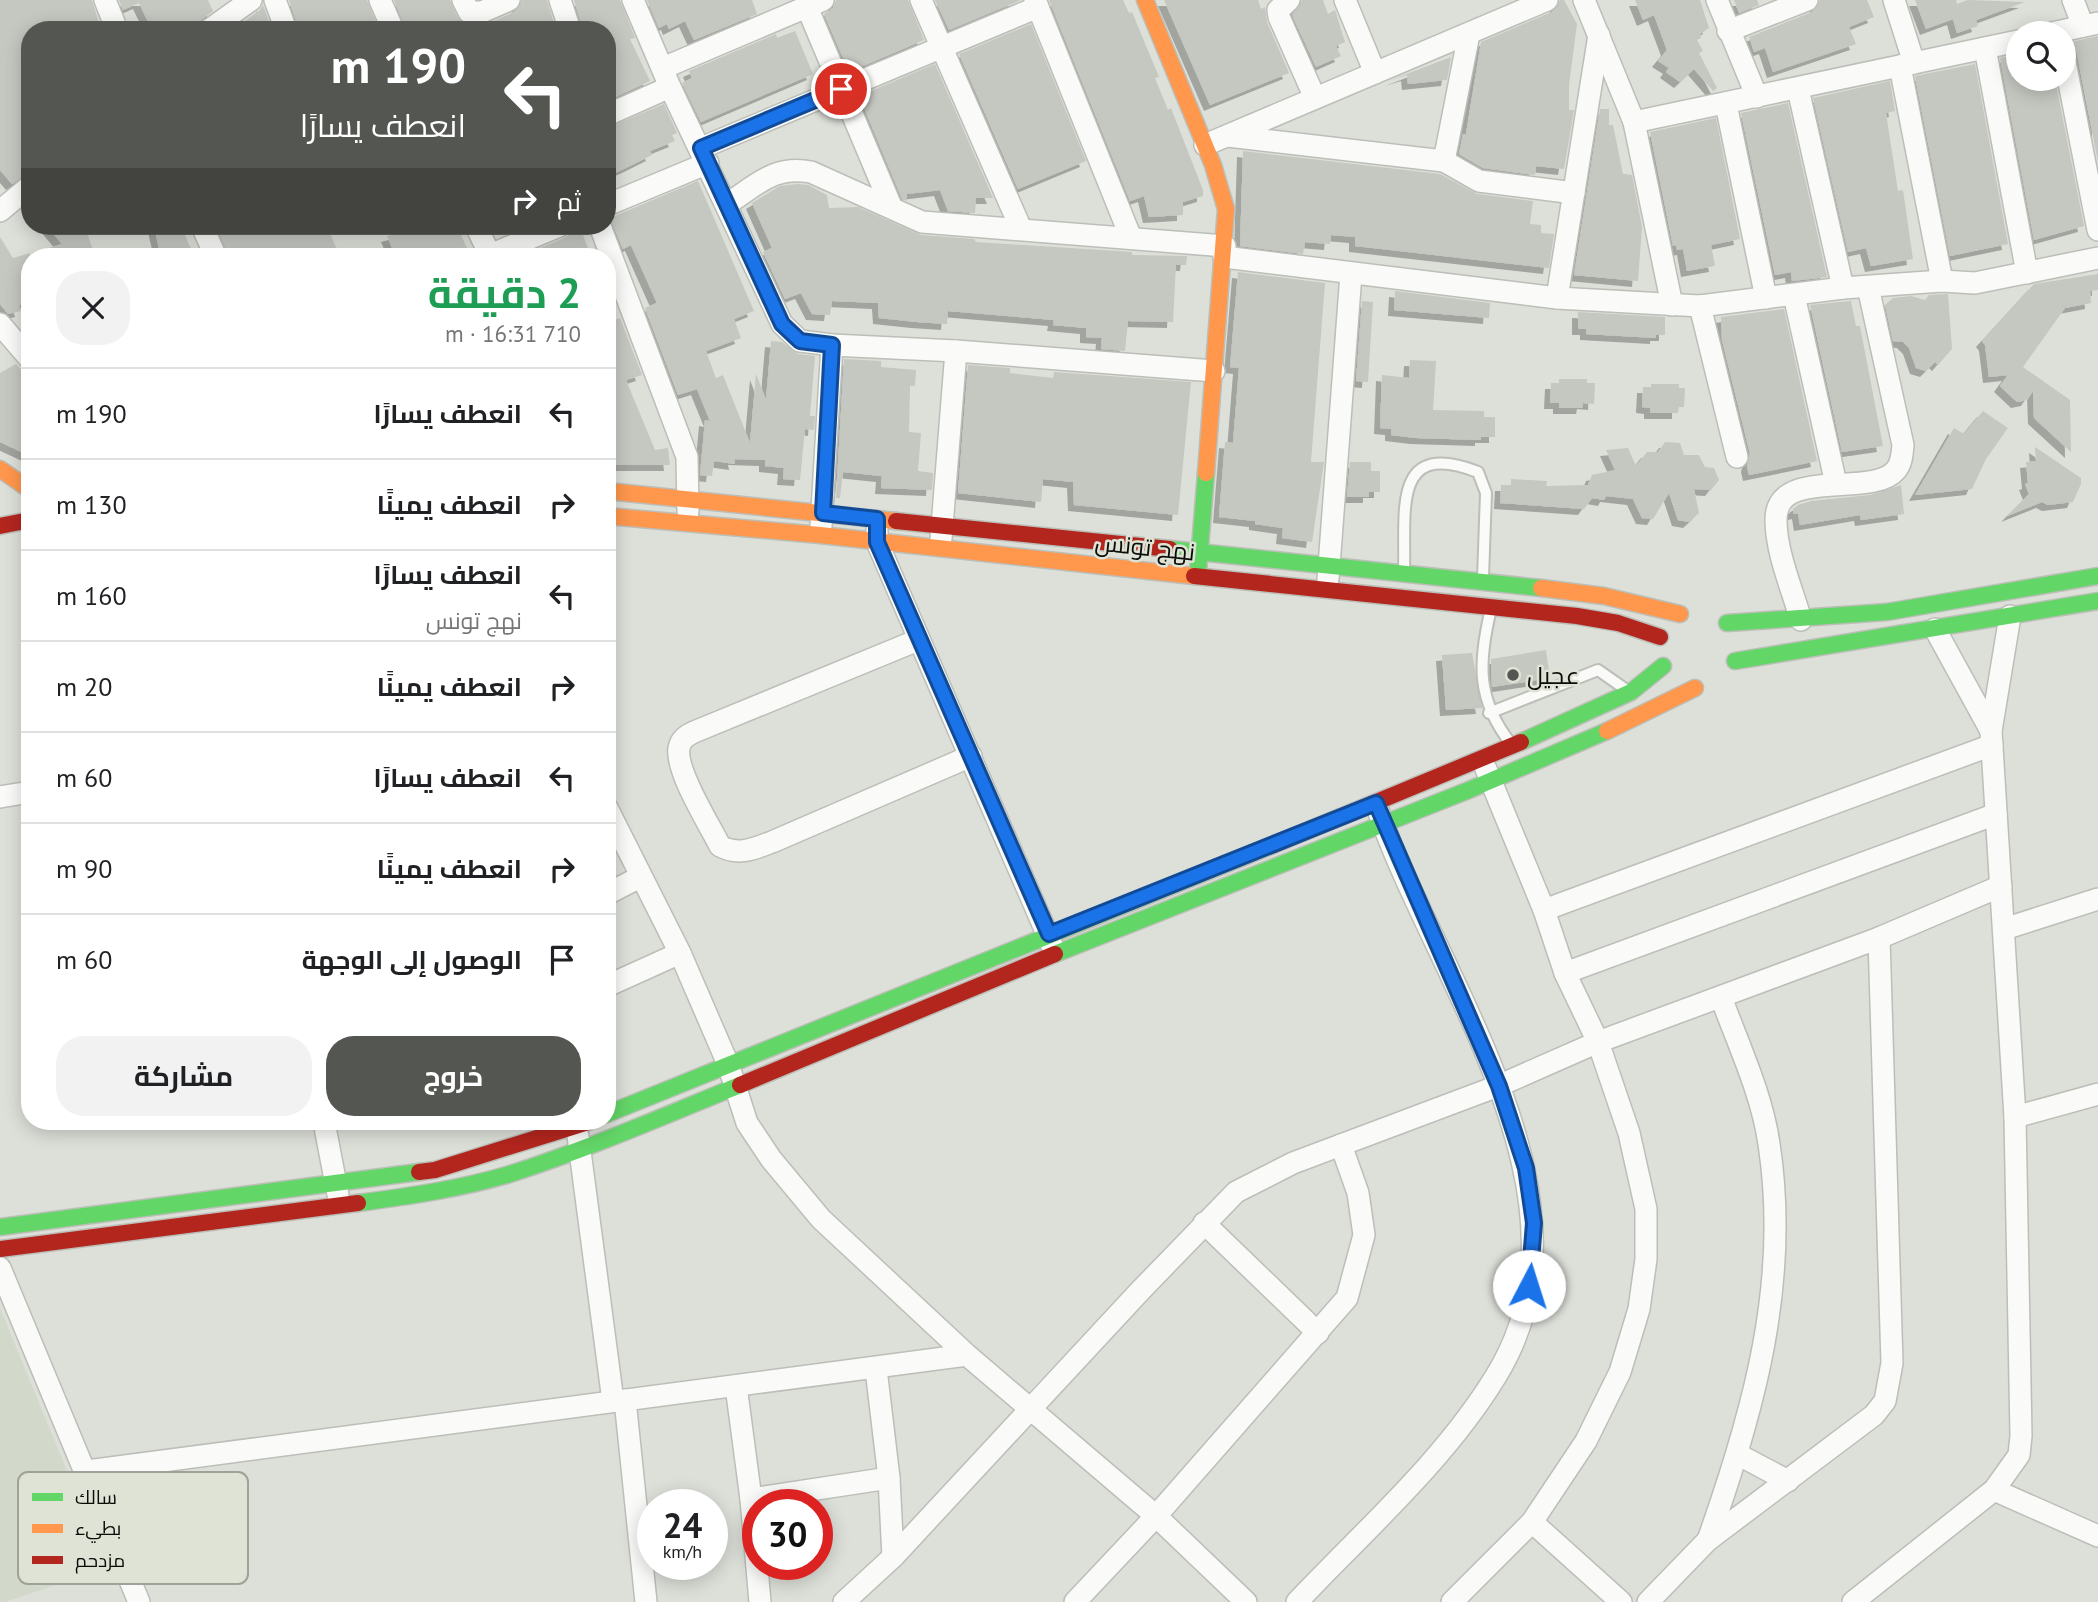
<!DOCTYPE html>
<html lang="ar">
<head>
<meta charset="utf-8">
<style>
	:root { --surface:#fff; --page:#f2f2f2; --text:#202124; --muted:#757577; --line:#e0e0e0; --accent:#545651 }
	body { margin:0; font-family:"PT Sans",Cairo,sans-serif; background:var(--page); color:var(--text); direction:rtl; height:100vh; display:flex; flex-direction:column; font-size:26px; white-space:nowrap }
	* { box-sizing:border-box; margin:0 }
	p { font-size:23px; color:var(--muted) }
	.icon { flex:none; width:38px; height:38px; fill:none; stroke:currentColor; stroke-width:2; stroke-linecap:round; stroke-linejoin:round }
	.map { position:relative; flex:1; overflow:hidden; direction:ltr }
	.side { position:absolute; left:21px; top:248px; width:595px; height:882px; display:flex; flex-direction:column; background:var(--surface); border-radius:28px; box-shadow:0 4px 18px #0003; direction:rtl }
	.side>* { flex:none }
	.top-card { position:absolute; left:21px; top:21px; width:595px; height:214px; border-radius:28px; box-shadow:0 4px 18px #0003; direction:rtl; background:#545651; color:#fff; overflow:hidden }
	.buttons { position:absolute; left:2006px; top:21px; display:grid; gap:14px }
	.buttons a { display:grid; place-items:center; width:70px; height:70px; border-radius:50%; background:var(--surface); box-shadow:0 4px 18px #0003; font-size:35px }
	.speed { position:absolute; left:637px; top:1489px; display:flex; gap:14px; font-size:35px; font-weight:700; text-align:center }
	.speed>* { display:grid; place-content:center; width:91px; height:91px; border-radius:50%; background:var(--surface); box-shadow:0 4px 18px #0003; line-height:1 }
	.speed small { font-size:18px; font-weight:400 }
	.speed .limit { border:10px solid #d22; background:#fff; color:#111 }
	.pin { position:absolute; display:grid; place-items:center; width:60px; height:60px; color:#fff; margin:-30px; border:4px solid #fff; border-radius:50%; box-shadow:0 2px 7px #0007 }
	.me { position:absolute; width:77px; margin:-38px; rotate:5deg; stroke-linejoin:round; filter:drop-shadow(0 0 5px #0008) }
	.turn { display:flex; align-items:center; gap:24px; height:147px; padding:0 35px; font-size:32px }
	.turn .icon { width:91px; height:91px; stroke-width:2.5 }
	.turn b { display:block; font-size:49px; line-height:60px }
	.then { display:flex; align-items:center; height:66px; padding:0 35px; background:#0003; gap:14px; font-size:26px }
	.round { display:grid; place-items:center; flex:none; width:74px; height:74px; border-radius:28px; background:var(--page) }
	.head { display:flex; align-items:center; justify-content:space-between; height:119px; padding:0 35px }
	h1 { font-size:42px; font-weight:700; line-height:52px; color:#1e9e55 }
	.button { display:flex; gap:14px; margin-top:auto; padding:14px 35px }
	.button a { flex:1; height:80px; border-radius:28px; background:var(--accent); color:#fff; font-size:28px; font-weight:700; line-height:80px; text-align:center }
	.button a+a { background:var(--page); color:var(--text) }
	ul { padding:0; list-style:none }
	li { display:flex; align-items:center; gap:21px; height:91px; padding:0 35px; border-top:2px solid var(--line) }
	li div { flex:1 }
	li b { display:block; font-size:26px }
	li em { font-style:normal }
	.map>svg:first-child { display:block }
</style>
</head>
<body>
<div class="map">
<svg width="2098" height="1602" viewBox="0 0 2098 1602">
	<defs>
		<filter id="shadow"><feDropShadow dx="-6" dy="6" stdDeviation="0" flood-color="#0004"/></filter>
	</defs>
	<rect width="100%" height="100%" fill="#dde0d9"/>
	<!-- built -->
	<path fill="#d3d9ca" d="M0,1308L107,1568L5,1602H0Z"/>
	<!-- building -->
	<g fill="#c5c7c1" filter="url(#shadow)">
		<path d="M0,0H92L101,30H30V173L12,184L0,170Z"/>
		<path d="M119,0H208L213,11L201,20L196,30H152L139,3L123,10Z"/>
		<path d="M289,0H367L379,30H299Z"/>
		<path d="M394,0H450L458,18L469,25L487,24L514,12L522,0H547L556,30H406Z"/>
		<path d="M574,0H620L635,38L630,39L650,81L607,101V30H583Z"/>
		<path d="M647,0H752L757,14L694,40L685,21L669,29L667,24L659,28Z"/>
		<path d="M836,0H908L924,40L849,72L824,14L833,8Z"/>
		<path d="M935,0H1021L949,30Z"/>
		<path d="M1049,0H1123L1129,13L1132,12L1159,77L1155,78L1168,110L1171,108L1203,190V196L1183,202V215L1149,217L1144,196L1130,201Z"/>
		<path d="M1164,0H1258L1261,9L1265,7L1267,22L1289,73L1210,105Z"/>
		<path d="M1302,0H1323L1328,14L1335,10L1345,42L1336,46L1341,56L1316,67L1292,15Z"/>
		<path d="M1560,0H1564L1577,24L1569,85V110H1574L1564,169L1536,166L1535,175L1483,168L1459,154L1463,134H1466L1481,42L1552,12Z"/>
		<path d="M1635,0H1700L1709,28L1700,34L1701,38L1697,40L1703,51L1699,53L1717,88L1713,91L1694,69L1680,82L1666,72L1669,68L1658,61L1667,50L1654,15L1643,20Z"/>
		<path d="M1734,0H1757L1759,5L1739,13Z"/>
		<path d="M1820,0H1867L1874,17L1849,27L1856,44L1773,72L1765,48L1754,52L1749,37L1812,12Z"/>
		<path d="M1915,0H1956L1957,4L1968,0L2025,2L1976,20L1978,26L1957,33L1953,19L1926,29Z"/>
		<path d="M263,5L272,30H232L259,11Z"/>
		<path d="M1031,24L1086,161L1018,189L959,54Z"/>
		<path d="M795,31L813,74L701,122L682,83L692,78L689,71L776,34L777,38Z"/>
		<path d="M2098,36V162L2076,49L2071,42Z"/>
		<path d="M2018,54V79H2055L2084,226L2034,240L2000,58Z"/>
		<path d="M1451,57L1447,80L1408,84L1407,75L1391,80Z"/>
		<path d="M935,64L993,198H976L975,213L948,211L940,190L907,194V201L902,199L859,96Z"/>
		<path d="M1975,64L2008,244L1950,256L1915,76Z"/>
		<path d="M1890,81L1895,111L1886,113L1898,191L1903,190L1913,259L1871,266L1866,248L1848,252L1813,98Z"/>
		<path d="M1788,103L1827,277L1792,281L1791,272L1775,275L1741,113Z"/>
		<path d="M664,104L677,133L672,135L675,141L650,151L652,155L632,165L615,173L613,169L607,172V128Z"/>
		<path d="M1600,109H1609V125H1613L1623,174L1632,175L1642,227L1638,281L1574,275Z"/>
		<path d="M1716,118L1740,239L1711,245L1715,266L1687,271L1683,249L1677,250L1676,245L1673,246L1650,132Z"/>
		<path d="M1243,151L1440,174L1477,194L1533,201L1530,224L1541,225V233L1554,234L1549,268L1355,246V237L1331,235L1330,244L1305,242L1303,254L1240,246Z"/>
		<path d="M698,181L754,311L734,319L741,338L706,351L716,378L723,375L750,443L756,374L766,400L771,341L782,342L798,354L815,356L810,416H815L814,430L805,429L800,480L783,479L784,468L765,466V460L734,459L735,464L714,461L712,476L700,475L705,420L710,421L697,389L678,395L645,308L657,303L631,245L623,249L610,218Z"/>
		<path d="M798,184L808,185L827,195L829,208L858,207L921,235L974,239L976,242L1132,252V255L1187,256L1186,265H1176L1173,322L1128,321L1125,351L1101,349L1102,338L1086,337V328L1053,325L1054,320L948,311L947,324L917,322L879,318L878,303L832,301L830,315L812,314L801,293L785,299L763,252L772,248L752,203L780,186Z"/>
		<path d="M47,226H85L95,257H32V253L62,244Z"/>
		<path d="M154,226H181L191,249L161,257Z"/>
		<path d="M216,226H327L340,257H229Z"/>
		<path d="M425,226H457L471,257H396L387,236Z"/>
		<path d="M580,227L588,248L570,254L571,257H519L564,238Z"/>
		<path d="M0,237L13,258L30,253V302L19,305L21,311L8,314L0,304Z"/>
		<path d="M1238,272L1325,283L1311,462H1324L1312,542L1282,538L1283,528L1255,524V521L1219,517L1225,442L1233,443L1239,368L1230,367Z"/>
		<path d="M2098,274V290L2090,291L2091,303L2065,308L2023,367L2070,400L2071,452L2034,418L2033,391L2027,400L2017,402L2000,386L2008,375L1989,377L1985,345L1982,341L2034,284Z"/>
		<path d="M1395,291L1490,303L1489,318L1394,310Z"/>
		<path d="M1948,294L1952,349L1938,365L1935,362L1926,371L1916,368L1909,348L1903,342L1893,341L1885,305L1893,298L1911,296L1925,300L1929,295Z"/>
		<path d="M1362,301L1373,302L1368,382L1356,381Z"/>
		<path d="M1851,301L1856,326H1860L1883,446L1842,452L1810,305Z"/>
		<path d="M1784,309L1817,461L1749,475L1747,466L1750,454L1722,340L1721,317Z"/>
		<path d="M1578,312L1665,317V335H1656V338L1586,334V329H1578Z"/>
		<path d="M620,318L642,375L626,380L655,450L668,448L670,465H610L607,323Z"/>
		<path d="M844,359L881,361V367L916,370L915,386H910L909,432L921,433L918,471L933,473L932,490L881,488L882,476L843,472L840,498H836Z"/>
		<path d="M1410,360L1436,361L1433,410L1484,411V417H1495V437H1481V440L1416,438L1391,435V429L1380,428L1382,375L1409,378Z"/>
		<path d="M16,364L30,379V456L0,442V373Z"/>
		<path d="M968,365L1010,368V373L1053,378L1054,372L1191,382L1178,515L1074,505L1073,482L1043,479L1041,502L958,493Z"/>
		<path d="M1559,379H1587V383H1595L1594,404L1583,403L1582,408H1559V403H1550L1551,383H1559Z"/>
		<path d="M1651,384H1679V388H1685L1684,407H1678V413H1650V408L1642,407L1643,387H1651Z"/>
		<path d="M1983,411L2008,428L1986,459L1972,489L1915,495L1954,428L1964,434Z"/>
		<path d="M1665,442L1680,443L1684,455H1699L1705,467L1714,468L1719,480L1711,490L1694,489L1699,513L1689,522L1678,520L1669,493L1653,519L1642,518L1633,499L1606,496L1604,500L1592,498L1584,509L1500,503L1501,485H1511V479L1547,481L1546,486L1588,485L1592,475L1615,470L1606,450L1628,448L1636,466L1647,452H1658Z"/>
		<path d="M2035,447L2081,478V484L2073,502L2048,505L2042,502L2007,516L2029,494L2025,484L2028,483L2026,462L2036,461Z"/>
		<path d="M1350,462H1371V471H1380V492H1369V497H1347Z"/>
		<path d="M1901,485L1904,514L1861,520L1860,515L1800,525L1798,513L1794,514L1793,509L1798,505L1811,501L1870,495Z"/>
		<path d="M1546,650L1550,678L1492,687L1491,659Z"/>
		<path d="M1472,653L1482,708L1446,710L1442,655Z"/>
	</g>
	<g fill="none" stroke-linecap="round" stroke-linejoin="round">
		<defs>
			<g id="lane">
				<path d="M1404,570C1406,512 1391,438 1478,472L1486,493L1483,578"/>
				<path d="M1491,609C1478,662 1476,700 1512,745"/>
				<path d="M1489,713L1598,670L1628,691"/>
			</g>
			<g id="street">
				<path d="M105,0L117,30"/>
				<path d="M275,0L286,30"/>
				<path d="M380,0L393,30"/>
				<path d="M463,0L469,12H482L509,0"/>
				<path d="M560,0L570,30"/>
				<path d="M633,0L670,87L782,324L800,341L832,345L956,351L1214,371"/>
				<path d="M921,0L1021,229"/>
				<path d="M1035,0L1131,238"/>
				<path d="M1289,0L1278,10L1279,17L1315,98"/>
				<path d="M1345,0L1375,73"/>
				<path d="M1584,0L1634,122L1672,305"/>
				<path d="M1717,0L1757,97"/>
				<path d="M1894,0L1914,63"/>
				<path d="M2073,0L2083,26"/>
				<path d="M807,7L891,206"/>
				<path d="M209,30L251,0"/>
				<path d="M1728,31L1807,0"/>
				<path d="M2052,33L2098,23"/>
				<path d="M1985,48L2027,273"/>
				<path d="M2063,52L2098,230"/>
				<path d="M1900,66L1942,281"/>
				<path d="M663,68L823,0"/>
				<path d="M1798,89L1843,288"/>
				<path d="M1726,104L1766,298"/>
				<path d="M607,115L670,87"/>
				<path d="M1634,122L2018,41"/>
				<path d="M1228,136L1444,161L1469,34"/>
				<path d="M1205,145L1547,0"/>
				<path d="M701,148L1038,7"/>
				<path d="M1444,161L1479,181L1574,193"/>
				<path d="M727,204C757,185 774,165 811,172L922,222L1225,246"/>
				<path d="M607,205L708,163"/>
				<path d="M0,211L30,186"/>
				<path d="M202,226L216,257"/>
				<path d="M476,226L491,257"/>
				<path d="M600,226L687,457L688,512"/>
				<path d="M490,255L559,226"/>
				<path d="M1224,257L1557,298L1700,306L1843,288L1942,281L1975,283L2098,258"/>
				<path d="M1794,295L1836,484"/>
				<path d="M1557,298L1599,35"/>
				<path d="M1700,306L1737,457"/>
				<path d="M0,324L30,359"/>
				<path d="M821,526L832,345"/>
				<path d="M877,529V542L1054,950"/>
				<path d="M941,539L956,351"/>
				<path d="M1328,579L1351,274"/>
				<path d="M1801,620C1792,589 1776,552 1776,520C1776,465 1872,499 1896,470C1902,463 1902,454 1903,445L1868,287"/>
				<path d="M1935,629L1991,731"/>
				<path d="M918,640L694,732C686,736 681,739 679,748C675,770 709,824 720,846C739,856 753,849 772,842L971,756"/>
				<path d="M0,797L30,792"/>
				<path d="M607,808L680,953L728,1064L747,1123L771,1159L821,1219L967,1355L1156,1516L1246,1602"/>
				<path d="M607,894L640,877"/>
				<path d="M1544,910L1992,745"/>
				<path d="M2004,929L2098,899"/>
				<path d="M1565,973L1996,814"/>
				<path d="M607,986L680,953"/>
				<path d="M2015,1117L2098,1094"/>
				<path d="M324,1122L338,1195"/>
				<path d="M578,1136L613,1401"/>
				<path d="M1204,1223L1318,1333"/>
				<path d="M0,1268L139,1602"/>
				<path d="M876,1369L889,1478L893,1557"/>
				<path d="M736,1386L751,1499L760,1602"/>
				<path d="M625,1400L646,1602"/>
				<path d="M1739,1455L1788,1481"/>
				<path d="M87,1471L967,1355"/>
				<path d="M1994,1490L2098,1536"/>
				<path d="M751,1499L889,1478"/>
				<path d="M1532,1522L1621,1602"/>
				<path d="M1708,1540C1754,1411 1790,1281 1769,1144C1762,1094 1738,1044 1721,997"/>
				<path d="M844,1602L893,1557L1140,1291L1236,1192L1293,1163L1498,1086L1598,1042L1879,938L2001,886"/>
				<path d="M1075,1602L1156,1516L1347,1298L1364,1235L1358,1193L1341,1145"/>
				<path d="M1297,1602C1365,1530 1444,1461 1496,1376C1606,1198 1437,980 1378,810"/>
				<path d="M1452,1602L1532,1522L1586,1441L1620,1372L1639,1309L1646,1259V1209L1629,1133L1598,1042L1565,973L1544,910L1486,769"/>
				<path d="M1648,1602L1708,1540L1874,1415L1885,1401L1892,1363L1879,938"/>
				<path d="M1853,1602L1994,1490L2019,1455L2021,1436L2015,1117L1991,731L2010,616"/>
			</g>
			<g id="fast">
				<path d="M1170,549L1541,588"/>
				<path d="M1198,572L1206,473"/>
				<path d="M1727,623L1887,612L2098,576"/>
				<path d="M1735,661L2098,601"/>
				<path d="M1521,742L1631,692L1663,666"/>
				<path d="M1055,954L1469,790L1607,731"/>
				<path d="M607,1114L1273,845"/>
				<path d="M358,1203C410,1196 460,1189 510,1174C588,1149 664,1116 740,1085"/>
				<path d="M0,1227L419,1172"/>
			</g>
			<g id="slow">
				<path d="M1145,0L1213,165L1226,209L1206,473"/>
				<path d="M0,469L30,490"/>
				<path d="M607,491L896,521"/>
				<path d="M607,516L820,535L1194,576"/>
				<path d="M1541,588L1604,596L1680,614"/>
				<path d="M1607,731L1695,688"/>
			</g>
			<g id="jam">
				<path d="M896,521L1170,549"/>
				<path d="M0,526L30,520"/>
				<path d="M1194,576L1577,616L1618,623L1660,637"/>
				<path d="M1273,845L1521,742"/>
				<path d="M740,1085L1055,954"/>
				<path d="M419,1172L435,1170L588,1122"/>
				<path d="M0,1249L358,1203"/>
			</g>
		</defs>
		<!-- lane casing -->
		<use href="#lane" stroke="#bcbeb8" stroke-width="14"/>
		<!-- street casing -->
		<use href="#street" stroke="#bcbeb8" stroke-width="24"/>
		<!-- fast casing -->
		<use href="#fast" stroke="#bcbeb8" stroke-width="19"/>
		<!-- slow casing -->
		<use href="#slow" stroke="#bcbeb8" stroke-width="19"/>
		<!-- jam casing -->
		<use href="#jam" stroke="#bcbeb8" stroke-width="19"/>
		<!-- lane -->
		<use href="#lane" stroke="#fafaf9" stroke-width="10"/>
		<!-- street -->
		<use href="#street" stroke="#fafaf9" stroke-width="21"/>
		<!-- fast -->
		<use href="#fast" stroke="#63d668" stroke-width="16"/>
		<!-- slow -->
		<use href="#slow" stroke="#ff974d" stroke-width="16"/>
		<!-- jam -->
		<use href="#jam" stroke="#b3261e" stroke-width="16"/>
	</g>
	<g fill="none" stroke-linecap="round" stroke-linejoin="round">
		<defs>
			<path id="route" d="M841,89L701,148L782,324L800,341L832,345L823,513L877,519V542L1049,934L1376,803L1499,1086L1526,1168L1534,1223L1529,1286"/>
		</defs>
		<!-- route casing -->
		<use href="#route" stroke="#114b97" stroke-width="18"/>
		<!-- route -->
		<use href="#route" stroke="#1a73e8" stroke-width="12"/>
	</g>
	<!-- markers -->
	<circle fill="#545651" stroke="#dee3d6" stroke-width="2.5" cx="1513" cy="675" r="7"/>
	<g text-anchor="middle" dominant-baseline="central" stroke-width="5" stroke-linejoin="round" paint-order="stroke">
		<!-- street labels -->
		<g font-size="24" fill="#0b0c08" stroke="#dee3d6">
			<text transform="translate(1145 547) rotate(6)">نهج تونس</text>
		</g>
		<!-- poi labels -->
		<g font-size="24" fill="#0b0c08" stroke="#dee3d6" text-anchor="start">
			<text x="1527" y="675">عجيل</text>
		</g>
	</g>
	<!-- legend -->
	<rect x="18" y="1472" width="230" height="112" rx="10" fill="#dee3d6" stroke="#9fa298" stroke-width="2"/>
	<rect x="32" y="1493" width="31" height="8" fill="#63d668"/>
	<rect x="32" y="1524" width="31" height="9" fill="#ff974d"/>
	<rect x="32" y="1556" width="31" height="8" fill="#b3261e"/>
	<g font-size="19" fill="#0b0c08">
		<text x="75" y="1504">سالك</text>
		<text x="75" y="1535">بطيء</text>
		<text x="75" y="1567">مزدحم</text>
	</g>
</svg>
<div class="buttons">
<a><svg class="icon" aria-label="search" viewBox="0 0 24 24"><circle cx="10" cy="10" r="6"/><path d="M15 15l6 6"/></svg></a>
</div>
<div class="speed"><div>24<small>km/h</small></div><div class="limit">30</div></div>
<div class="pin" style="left:841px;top:89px;background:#d93025"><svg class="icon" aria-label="arrive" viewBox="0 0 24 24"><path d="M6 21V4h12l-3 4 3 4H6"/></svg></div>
<svg class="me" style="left:1529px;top:1286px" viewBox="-20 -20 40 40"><circle r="19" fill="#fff"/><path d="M0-13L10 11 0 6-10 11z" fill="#1a73e8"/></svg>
<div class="top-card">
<div class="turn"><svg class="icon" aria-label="left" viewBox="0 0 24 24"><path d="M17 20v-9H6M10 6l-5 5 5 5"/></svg><div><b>190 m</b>انعطف يسارًا</div></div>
<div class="then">ثم<svg class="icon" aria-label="right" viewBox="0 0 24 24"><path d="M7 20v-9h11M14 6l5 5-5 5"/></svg></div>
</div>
<section class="side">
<div class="head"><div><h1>2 دقيقة</h1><p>710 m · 16:31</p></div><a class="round"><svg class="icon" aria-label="close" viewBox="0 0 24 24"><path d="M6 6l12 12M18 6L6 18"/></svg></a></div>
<ul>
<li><svg class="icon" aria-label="left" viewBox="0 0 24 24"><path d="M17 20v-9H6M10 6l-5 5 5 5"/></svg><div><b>انعطف يسارًا</b></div><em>190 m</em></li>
<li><svg class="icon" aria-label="right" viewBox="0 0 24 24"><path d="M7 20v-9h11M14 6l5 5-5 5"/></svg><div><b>انعطف يمينًا</b></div><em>130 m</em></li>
<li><svg class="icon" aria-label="left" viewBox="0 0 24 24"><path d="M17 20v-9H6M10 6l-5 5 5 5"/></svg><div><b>انعطف يسارًا</b><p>نهج تونس</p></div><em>160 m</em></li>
<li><svg class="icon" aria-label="right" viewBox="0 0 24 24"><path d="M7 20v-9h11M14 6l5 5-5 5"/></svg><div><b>انعطف يمينًا</b></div><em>20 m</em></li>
<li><svg class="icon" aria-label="left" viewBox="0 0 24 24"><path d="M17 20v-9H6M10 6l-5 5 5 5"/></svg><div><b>انعطف يسارًا</b></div><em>60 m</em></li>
<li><svg class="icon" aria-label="right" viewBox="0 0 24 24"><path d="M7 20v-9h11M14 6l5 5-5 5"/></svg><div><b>انعطف يمينًا</b></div><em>90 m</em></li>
<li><svg class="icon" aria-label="arrive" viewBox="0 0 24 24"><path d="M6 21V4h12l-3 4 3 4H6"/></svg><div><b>الوصول إلى الوجهة</b></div><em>60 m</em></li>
</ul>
<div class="button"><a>خروج</a><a>مشاركة</a></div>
</section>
</div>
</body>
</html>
